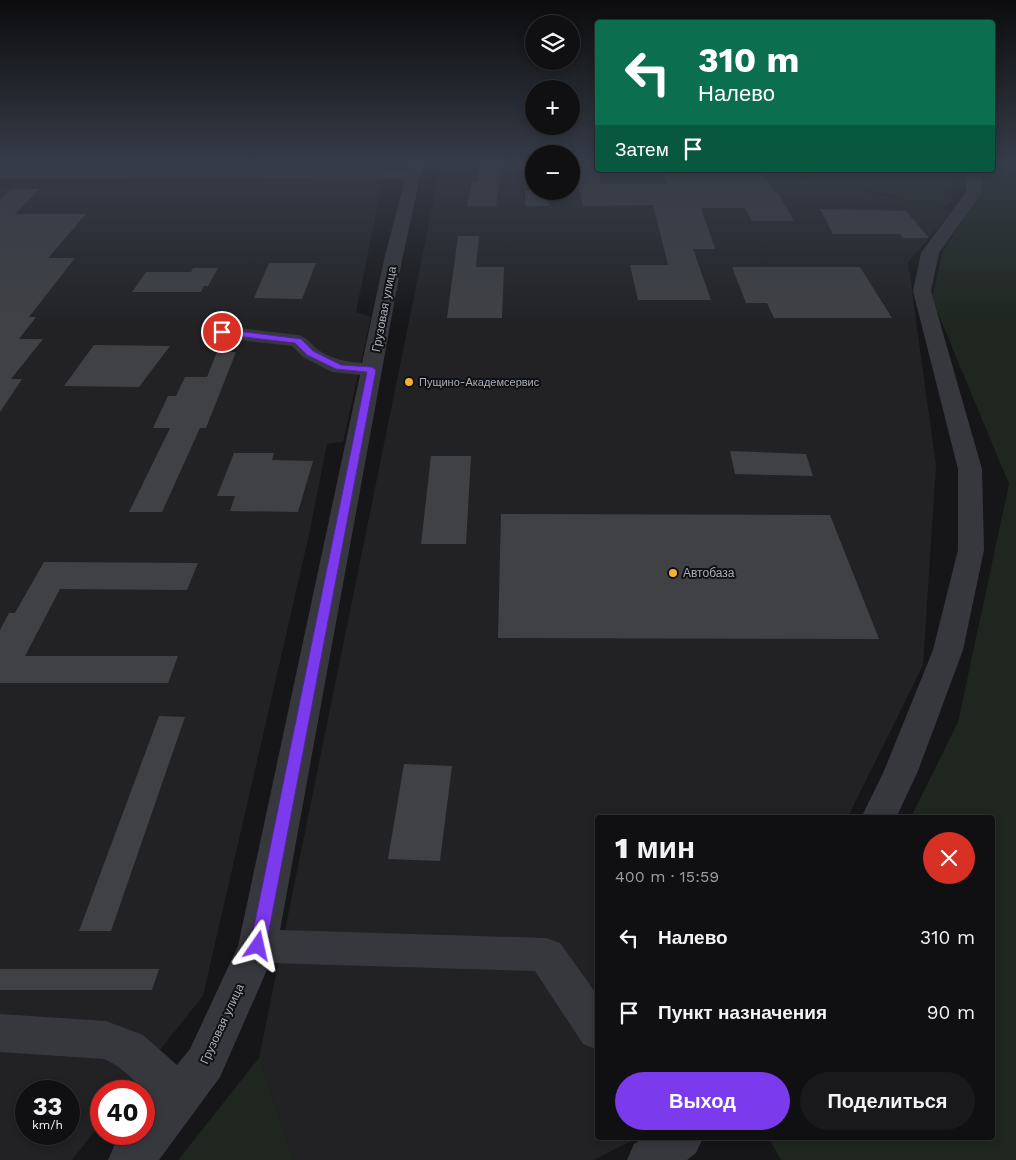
<!DOCTYPE html>
<html lang="ru">
<head>
<meta charset="utf-8">
<style>
	:root { --surface:#101012; --page:#19191b; --text:#f1f3f6; --muted:#9c9d9f; --line:#303032; --accent:#7c3aed }
	body { margin:0; font-family:"Work Sans",sans-serif; background:var(--page); color:var(--text); height:100vh; display:flex; flex-direction:column; font-size:19px; white-space:nowrap }
	* { box-sizing:border-box; margin:0 }
	p { font-size:16px; color:var(--muted) }
	.icon { flex:none; width:28px; height:28px; fill:none; stroke:currentColor; stroke-width:2; stroke-linecap:round; stroke-linejoin:round }
	.map { position:relative; flex:1; overflow:hidden }
	.panel { position:absolute; left:595px; top:815px; width:400px; height:325px; display:flex; flex-direction:column; background:var(--surface); border-radius:5px; box-shadow:0 2px 8px #0003,0 0 0 1px var(--line) }
	.panel>* { flex:none }
	.banner { position:absolute; left:595px; top:20px; width:400px; height:152px; border-radius:5px; box-shadow:0 2px 8px #0003,0 0 0 1px var(--line); background:#0b6e4f; color:#fff; overflow:hidden }
	.fabs { position:absolute; left:525px; top:15px; display:grid; gap:10px }
	.fabs a { display:grid; place-items:center; width:55px; height:55px; border-radius:50%; background:var(--surface); box-shadow:0 2px 8px #0003,0 0 0 1px var(--line); font-size:25px }
	.speed { position:absolute; left:15px; top:1080px; display:flex; gap:10px; font-size:25px; font-weight:700; text-align:center }
	.speed>* { display:grid; place-content:center; width:65px; height:65px; border-radius:50%; background:var(--surface); box-shadow:0 2px 8px #0003,0 0 0 1px var(--line); line-height:1 }
	.speed small { font-size:12px; font-weight:400 }
	.speed .limit { border:8px solid #d22; background:#fff; color:#111 }
	.pin { position:absolute; display:grid; place-items:center; width:42px; height:42px; color:#fff; margin:-21px; border:2px solid #fff; border-radius:50%; box-shadow:0 1px 5px #0007 }
	.me { position:absolute; width:55px; margin:-28px; rotate:11deg; stroke-linejoin:round; filter:drop-shadow(0 0 4px #0008) }
	.turn { display:flex; align-items:center; gap:18px; height:105px; padding:0 20px; font-size:22px }
	.turn .icon { width:65px; height:65px; stroke-width:2.5 }
	.turn b { display:block; font-size:35px; line-height:42px }
	.then { display:flex; align-items:center; height:48px; padding:0 20px; background:#0003; gap:10px; font-size:19px }
	.round { display:grid; place-items:center; flex:none; width:52px; height:52px; border-radius:26px; background:var(--page) }
	.headline { display:flex; align-items:center; justify-content:space-between; height:85px; padding:0 20px }
	h1 { font-size:30px; font-weight:800; line-height:38px }
	.primary-button { display:flex; gap:10px; margin-top:auto; padding:10px 20px }
	.primary-button a { flex:1; height:58px; border-radius:30px; background:var(--accent); color:#fff; font-size:20px; font-weight:800; line-height:58px; text-align:center }
	.primary-button a+a { background:var(--page); color:var(--text) }
	ul { padding:0; list-style:none }
	li { display:flex; align-items:center; gap:15px; height:75px; padding:0 20px }
	li div { flex:1 }
	li b { display:block; font-size:19px }
	li em { font-style:normal }
	.map>svg:first-child { display:block }
</style>
</head>
<body>
<div class="map">
<svg width="1016" height="1160" viewBox="0 0 1016 1160">
	<rect width="100%" height="100%" fill="#161618"/>
	<!-- built -->
	<g fill="#222225" fill-rule="evenodd">
		<path d="M0,164H388L386,171L0,173Z"/>
		<path d="M441,164H534V191H571V164H597L598,170H768L952,211L908,262L936,466L923,665L848,817L598,818V1138H637L594,1160H294L259,1058Z"/>
		<path d="M383,179L356,312L371,317L343,442L327,444L309,535L203,996L127,1091H101V1123L72,1160H0V188H10L16,182ZM26,1091H69V1134H26Z"/>
	</g>
	<!-- green -->
	<g fill="#1e261f">
		<path d="M993,164H1016V1160H781L769,1138H992V818L911,817L958,722L1009,484L932,299L942,253L979,193L981,170H992Z"/>
		<path d="M798,170H956L951,187L952,202L939,208L925,206L882,193L857,191L836,192L810,178L809,175Z"/>
		<path d="M259,1058L294,1160H178Z"/>
	</g>
	<!-- building -->
	<g fill="#404145">
		<path d="M479,164H502L496,206H467L472,181H478Z"/>
		<path d="M574,164H597L601,184H667L662,172L760,171L775,193H778L794,221H752L745,208H701L715,249H693L711,300H638L630,265H668L653,205L583,206Z"/>
		<path d="M12,189H40L15,214H86L48,258H75L29,317H36L19,339H43L11,379H22L0,412V200Z"/>
		<path d="M525,191H547L549,206H525Z"/>
		<path d="M820,209L906,211L929,238H903L900,234H833Z"/>
		<path d="M458,236H479L476,267H504L502,318H447Z"/>
		<path d="M269,263H316L302,299L254,298Z"/>
		<path d="M732,267H860L892,318H774L767,303H746Z"/>
		<path d="M193,268H218L208,286H204L201,292H132L146,272H191Z"/>
		<path d="M94,345L170,346L139,387L64,386Z"/>
		<path d="M217,352H236L206,428H200L162,512H129L170,428H153L168,396H176L185,377H207Z"/>
		<path d="M730,451L806,454L813,476L735,474Z"/>
		<path d="M234,453H274L272,460L313,461L298,512L230,511L235,496H217Z"/>
		<path d="M431,456H471L466,544H421Z"/>
		<path d="M501,514L830,515L879,639L498,638Z"/>
		<path d="M44,562L198,563L187,590L60,589L25,656H178L168,683H0V630L9,613H15Z"/>
		<path d="M159,716L185,717L111,931H79Z"/>
		<path d="M404,764L452,766L440,861L388,859Z"/>
		<path d="M0,969H159L152,990H0Z"/>
	</g>
	<g fill="none" stroke-linecap="round" stroke-linejoin="round">
		<!-- minor -->
		<g fill="#37383d" fill-rule="evenodd">
			<path d="M409,164H423L402,260L280,930L546,938L560,943L598,996V1050L583,1044L535,971L270,963L220,1077L159,1160H108L115,1144L123,1134H144V1107L151,1098C137,1083 123,1067 104,1059L0,1052V1014L106,1021L143,1035L177,1065L190,1049L238,946L360,375L332,372L303,357L292,346L222,338L215,336L212,332L215,328L222,326L298,335C307,337 310,343 317,349C331,359 346,362 362,363L384,260L405,179H0V171H407Z"/>
			<path d="M966,170H980L982,192L939,253L931,291L982,469L984,550L963,650L918,771L896,818H861L884,771L933,650L958,550V469L913,291L921,253L966,192Z"/>
			<path d="M643,1138H703L696,1153L687,1160H627L634,1144Z"/>
		</g>
	</g>
	<!-- sky -->
	<linearGradient id="sky" x2="0" y2="1"><stop stop-color="#0c0c0d"/><stop offset="0.5" stop-color="#363c48"/><stop offset="1" stop-color="#363c48" stop-opacity="0"/></linearGradient>
	<rect width="1016" height="326" fill="url(#sky)"/>
	<!-- route -->
	<path fill="#7c3aed" stroke="#51269a" d="M222,329L301,339L313,351L341,365L372,367L376,370L266,946L263,951L258,953L252,951L250,946L367,372L336,369L307,355L295,343L219,334V330Z"/>
	<!-- markers -->
	<g fill="#f2b134" stroke="#111113" stroke-width="2">
		<circle cx="409" cy="382" r="5"/>
		<circle cx="673" cy="573" r="5"/>
	</g>
	<g text-anchor="middle" dominant-baseline="central" stroke-width="4" stroke-linejoin="round" paint-order="stroke">
		<!-- far-poi labels -->
		<g font-size="11" fill="#a8adb8" stroke="#111113" text-anchor="start">
			<text x="419" y="382">Пущино-Академсервис</text>
		</g>
		<!-- street labels -->
		<g font-size="12" fill="#a8adb8" stroke="#111113">
			<text transform="translate(384 309) rotate(-79)">Грузовая улица</text>
			<text transform="translate(222 1024) rotate(-65)">Грузовая улица</text>
		</g>
		<!-- poi labels -->
		<g font-size="12" fill="#a8adb8" stroke="#111113" text-anchor="start">
			<text x="683" y="573">Автобаза</text>
		</g>
	</g>
</svg>
<div class="fabs">
<a><svg class="icon" aria-label="layers" viewBox="0 0 24 24"><path d="M12 4l9 5-9 5-9-5zM3 14l9 5 9-5"/></svg></a>
<a>+</a>
<a>−</a>
</div>
<div class="speed"><div>33<small>km/h</small></div><div class="limit">40</div></div>
<div class="pin" style="left:222px;top:332px;background:#d93025"><svg class="icon" aria-label="arrive" viewBox="0 0 24 24"><path d="M6 21V4h12l-3 4 3 4H6"/></svg></div>
<svg class="me" style="left:258px;top:946px" viewBox="-20 -20 40 40"><path d="M0-17L14 15 0 8-14 15z" fill="#7c3aed" stroke="#fff" stroke-width="4"/></svg>
<div class="banner">
<div class="turn"><svg class="icon" aria-label="left" viewBox="0 0 24 24"><path d="M17 20v-9H6M10 6l-5 5 5 5"/></svg><div><b>310 m</b>Налево</div></div>
<div class="then">Затем<svg class="icon" aria-label="arrive" viewBox="0 0 24 24"><path d="M6 21V4h12l-3 4 3 4H6"/></svg></div>
</div>
<section class="panel">
<div class="headline"><div><h1>1 мин</h1><p>400 m · 15:59</p></div><a class="round" style="background:#d93025;color:#fff"><svg class="icon" aria-label="close" viewBox="0 0 24 24"><path d="M6 6l12 12M18 6L6 18"/></svg></a></div>
<ul>
<li><svg class="icon" aria-label="left" viewBox="0 0 24 24"><path d="M17 20v-9H6M10 6l-5 5 5 5"/></svg><div><b>Налево</b></div><em>310 m</em></li>
<li><svg class="icon" aria-label="arrive" viewBox="0 0 24 24"><path d="M6 21V4h12l-3 4 3 4H6"/></svg><div><b>Пункт назначения</b></div><em>90 m</em></li>
</ul>
<div class="primary-button"><a>Выход</a><a>Поделиться</a></div>
</section>
</div>
</body>
</html>
